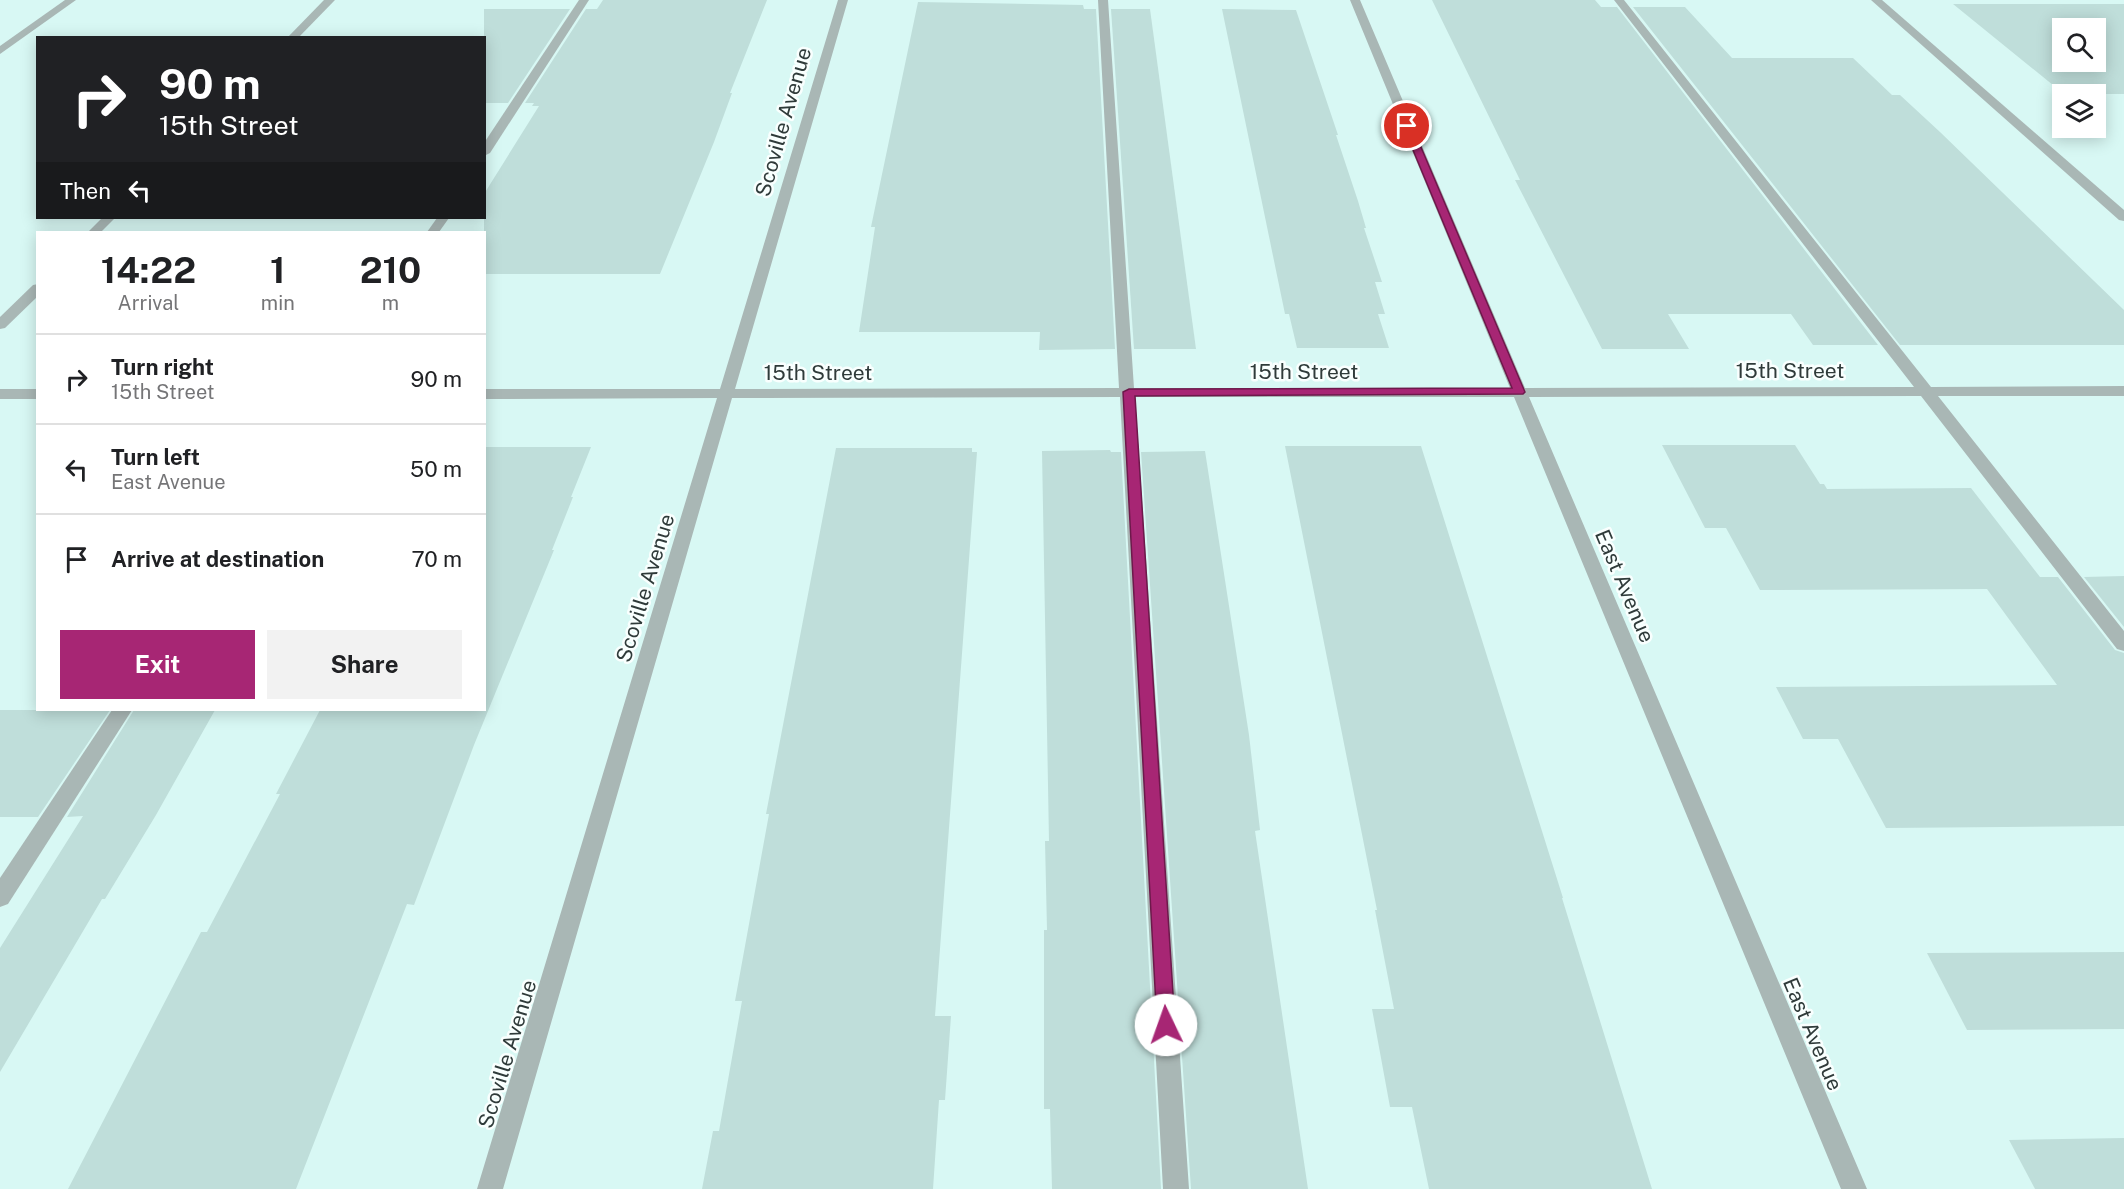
<!DOCTYPE html>
<html lang="en">
<head>
<meta charset="utf-8">
<style>
	:root { --surface:#fff; --page:#f2f2f2; --text:#202124; --muted:#757577; --line:#e0e0e0; --accent:#a72674 }
	body { margin:0; font-family:"Public Sans",sans-serif; background:var(--page); color:var(--text); height:100vh; display:flex; flex-direction:column; font-size:22px; white-space:nowrap }
	* { box-sizing:border-box; margin:0 }
	p { font-size:20px; color:var(--muted) }
	.icon { flex:none; width:33px; height:33px; fill:none; stroke:currentColor; stroke-width:2; stroke-linecap:round; stroke-linejoin:round }
	.map { position:relative; flex:1; overflow:hidden }
	.sheet { position:absolute; left:36px; top:231px; width:450px; height:480px; display:flex; flex-direction:column; background:var(--surface); border-radius:0px; box-shadow:0 3px 15px #0003 }
	.sheet>* { flex:none }
	.top-card { position:absolute; left:36px; top:36px; width:450px; height:183px; border-radius:0px; box-shadow:0 3px 15px #0003; background:#202124; color:#fff; overflow:hidden }
	.controls { position:absolute; left:2052px; top:18px; display:grid; gap:12px }
	.controls a { display:grid; place-items:center; width:54px; height:54px; border-radius:0px; background:var(--surface); box-shadow:0 3px 15px #0003; font-size:30px }
	.pin { position:absolute; display:grid; place-items:center; width:51px; height:51px; color:#fff; margin:-26px; border:3px solid #fff; border-radius:50%; box-shadow:0 2px 6px #0007 }
	.me { position:absolute; width:66px; margin:-33px; rotate:357deg; stroke-linejoin:round; filter:drop-shadow(0 0 4px #0008) }
	.turn { display:flex; align-items:center; gap:21px; height:126px; padding:0 24px; font-size:27px }
	.turn .icon { width:78px; height:78px; stroke-width:2.5 }
	.turn b { display:block; font-size:42px; line-height:51px }
	.then { display:flex; align-items:center; height:57px; padding:0 24px; background:#0003; gap:12px; font-size:22px }
	.eta { display:flex; justify-content:space-evenly; align-items:center; height:102px; text-align:center }
	.eta b { font-size:36px; font-weight:700; line-height:42px }
	.primary-button { display:flex; gap:12px; margin-top:auto; padding:12px 24px }
	.primary-button a { flex:1; height:69px; border-radius:0px; background:var(--accent); color:#fff; font-size:24px; font-weight:700; line-height:69px; text-align:center }
	.primary-button a+a { background:var(--page); color:var(--text) }
	ul { padding:0; list-style:none }
	li { display:flex; align-items:center; gap:18px; height:90px; padding:0 24px; border-top:2px solid var(--line) }
	li div { flex:1 }
	li b { display:block; font-size:22px }
	li em { font-style:normal }
	.map>svg:first-child { display:block }
</style>
</head>
<body>
<div class="map">
<svg width="2124" height="1189" viewBox="0 0 2124 1189">
	<rect width="100%" height="100%" fill="#d8f8f4"/>
	<!-- building -->
	<g fill="#bfdeda" fill-rule="evenodd">
		<path d="M603,0H767L730,93H732L714,142L660,274H484V194L539,106H532L534,103H525L586,9H597Z"/>
		<path d="M1432,0H1595L1601,7H1617L1878,345H1813L1791,314H1668L1689,349H1602L1515,180H1520Z"/>
		<path d="M918,2L1083,5L1084,9H1096L1115,349L1039,350L1040,332H859L875,227H871Z"/>
		<path d="M1953,4H2124V94H2064ZM2062,28H2096V62H2062Z"/>
		<path d="M1633,7H1685L1732,58H1853L1892,95H1900L1940,132L2124,310V345H1900Z"/>
		<path d="M484,9H570L508,103H484Z"/>
		<path d="M1111,9H1150L1196,349H1134Z"/>
		<path d="M1222,9L1296,10L1338,135H1336L1358,201L1366,228H1364L1382,282H1375L1385,314H1378L1389,348H1297L1289,314H1285Z"/>
		<path d="M1662,445H1795L1820,484H1824L1827,489L1971,488L2040,577H2058L2115,650L2124,653V826L1886,828L1838,739H1803L1776,687L2057,685L1987,589L1760,590L1726,528H1705Z"/>
		<path d="M1285,446H1421L1563,898H1562L1652,1189H1429L1412,1107H1390L1372,1009H1394L1375,910H1377Z"/>
		<path d="M484,447H591L571,497H573L552,550H554L474,745L414,905L407,904L296,1189H68L201,932H207L280,794H276L320,710H484Z"/>
		<path d="M836,448H972V452H977L935,1016H951L945,1100H939L933,1189H702L713,1131H719L742,1001H735L769,814H766Z"/>
		<path d="M1110,450L1111,452H1121L1161,1189H1052L1050,1109H1044V930H1047L1045,841H1049L1042,451Z"/>
		<path d="M1205,451L1249,735L1260,830L1255,831L1308,1189H1191L1141,452Z"/>
		<path d="M2124,576V627L2084,577Z"/>
		<path d="M0,710H110L38,817H0Z"/>
		<path d="M134,710H215L156,815L105,899H102L0,1072V948L83,816L67,817Z"/>
		<path d="M2124,952V1029L1967,1030L1927,953Z"/>
		<path d="M2124,1138V1189H2035L2009,1140Z"/>
	</g>
	<g fill="none" stroke-linecap="round" stroke-linejoin="round">
		<!-- minor -->
		<g fill="#a9b7b5" fill-rule="evenodd">
			<path d="M65,0H76L0,54V46Z"/>
			<path d="M324,0H335L298,38H287Z"/>
			<path d="M579,0H589L490,153L484,156V143Z"/>
			<path d="M838,0H848L735,389L1119,388L1098,0H1108L1134,388H1510L1350,0H1360L1525,388L1914,387L1614,0H1624L1931,387L2124,386V396H1938L2124,631V651L2117,649L1921,396L1529,397L1867,1189H1841L1514,397H1135L1189,1189H1163L1120,397L732,398L503,1189H477L717,398L484,399V389H720Z"/>
			<path d="M1871,0H1882L2124,210V221L2119,220Z"/>
			<path d="M102,218H115L101,232H88Z"/>
			<path d="M437,218H449L439,232H427Z"/>
			<path d="M38,284V296L5,328L0,329V317L33,285Z"/>
			<rect x="0" y="389" width="38" height="10"/>
			<path d="M112,710H132L8,904L0,907V878Z"/>
		</g>
	</g>
	<!-- route -->
	<path fill="#a72674" stroke="#6d194b" stroke-width="1.5" d="M1407,123L1412,126L1525,392L1523,394L1135,396L1175,1025L1173,1031L1166,1033L1160,1031L1157,1025L1123,392L1129,389L1512,388L1403,126Z"/>
	<g text-anchor="middle" dominant-baseline="central" stroke-width="5" stroke-linejoin="round" paint-order="stroke">
		<!-- street labels -->
		<g font-size="21" fill="#2f3b3a" stroke="#f9fffe">
			<text transform="translate(783 122) rotate(-74)">Scoville Avenue</text>
			<text x="1790" y="370">15th Street</text>
			<text x="1304" y="371">15th Street</text>
			<text x="818" y="372">15th Street</text>
			<text transform="translate(1625 586) rotate(67)">East Avenue</text>
			<text transform="translate(645 588) rotate(-73)">Scoville Avenue</text>
			<text transform="translate(1813 1034) rotate(67)">East Avenue</text>
			<text transform="translate(507 1054) rotate(-73)">Scoville Avenue</text>
		</g>
	</g>
</svg>
<div class="controls">
<a><svg class="icon" aria-label="search" viewBox="0 0 24 24"><circle cx="10" cy="10" r="6"/><path d="M15 15l6 6"/></svg></a>
<a><svg class="icon" aria-label="layers" viewBox="0 0 24 24"><path d="M12 4l9 5-9 5-9-5zM3 14l9 5 9-5"/></svg></a>
</div>
<div class="pin" style="left:1407px;top:126px;background:#d93025"><svg class="icon" aria-label="arrive" viewBox="0 0 24 24"><path d="M6 21V4h12l-3 4 3 4H6"/></svg></div>
<svg class="me" style="left:1166px;top:1025px" viewBox="-20 -20 40 40"><circle r="19" fill="#fff"/><path d="M0-13L10 11 0 6-10 11z" fill="#a72674"/></svg>
<div class="top-card">
<div class="turn"><svg class="icon" aria-label="right" viewBox="0 0 24 24"><path d="M7 20v-9h11M14 6l5 5-5 5"/></svg><div><b>90 m</b>15th Street</div></div>
<div class="then">Then<svg class="icon" aria-label="left" viewBox="0 0 24 24"><path d="M17 20v-9H6M10 6l-5 5 5 5"/></svg></div>
</div>
<section class="sheet">
<div class="eta">
<div><b>14:22</b><p>Arrival</p></div>
<div><b>1</b><p>min</p></div>
<div><b>210</b><p>m</p></div>
</div>
<ul>
<li><svg class="icon" aria-label="right" viewBox="0 0 24 24"><path d="M7 20v-9h11M14 6l5 5-5 5"/></svg><div><b>Turn right</b><p>15th Street</p></div><em>90 m</em></li>
<li><svg class="icon" aria-label="left" viewBox="0 0 24 24"><path d="M17 20v-9H6M10 6l-5 5 5 5"/></svg><div><b>Turn left</b><p>East Avenue</p></div><em>50 m</em></li>
<li><svg class="icon" aria-label="arrive" viewBox="0 0 24 24"><path d="M6 21V4h12l-3 4 3 4H6"/></svg><div><b>Arrive at destination</b></div><em>70 m</em></li>
</ul>
<div class="primary-button"><a>Exit</a><a>Share</a></div>
</section>
</div>
</body>
</html>
